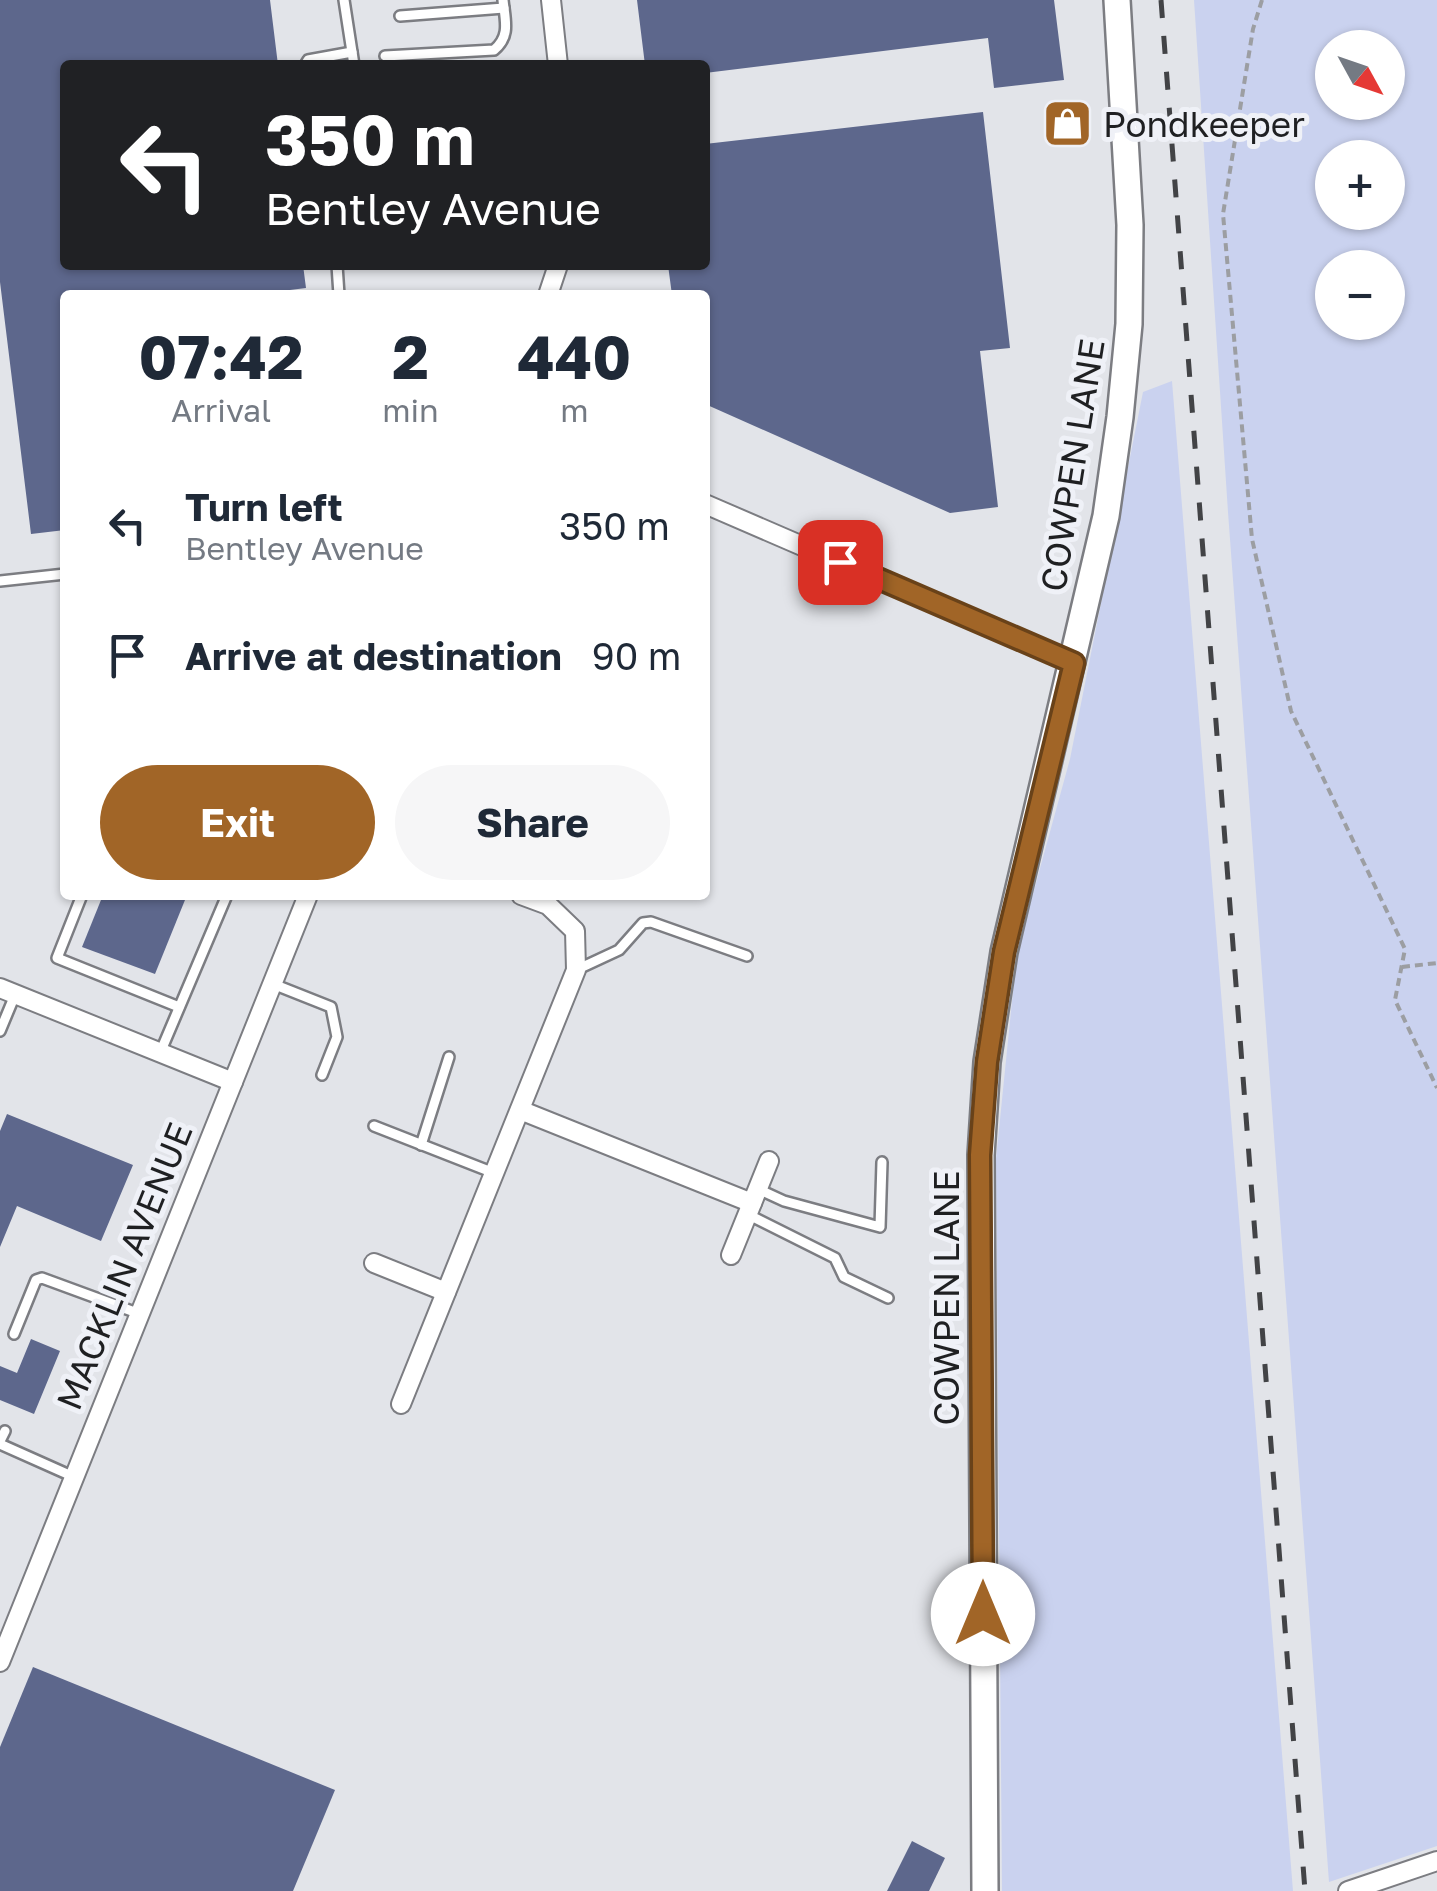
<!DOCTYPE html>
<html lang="en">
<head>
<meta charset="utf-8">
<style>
	:root { --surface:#fff; --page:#f6f6f7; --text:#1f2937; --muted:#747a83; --accent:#a16527 }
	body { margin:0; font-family:"Golos Text",sans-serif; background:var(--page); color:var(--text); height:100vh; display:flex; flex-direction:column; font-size:38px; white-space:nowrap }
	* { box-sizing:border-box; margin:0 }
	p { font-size:32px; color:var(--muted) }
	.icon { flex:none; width:55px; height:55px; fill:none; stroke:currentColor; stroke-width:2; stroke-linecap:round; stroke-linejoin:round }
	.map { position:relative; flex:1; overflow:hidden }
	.sheet { position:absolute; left:60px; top:290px; width:650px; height:610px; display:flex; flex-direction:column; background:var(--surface); border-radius:10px; box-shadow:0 2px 8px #0004 }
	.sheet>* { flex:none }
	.hud { position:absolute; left:60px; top:60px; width:650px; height:210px; border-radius:10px; box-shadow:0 2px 8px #0004; background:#202124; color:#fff; overflow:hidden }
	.needle { width:65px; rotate:130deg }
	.controls { position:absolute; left:1315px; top:30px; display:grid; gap:20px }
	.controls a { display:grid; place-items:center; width:90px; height:90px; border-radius:50%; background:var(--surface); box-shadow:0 2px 8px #0004; font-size:50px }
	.pin { position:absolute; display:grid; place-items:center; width:85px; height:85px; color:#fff; margin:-42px; border-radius:20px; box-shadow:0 5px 15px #0006 }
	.me { position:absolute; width:110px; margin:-55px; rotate:0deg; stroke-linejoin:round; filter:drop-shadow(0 0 8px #0008) }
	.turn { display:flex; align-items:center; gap:35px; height:210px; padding:0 40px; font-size:45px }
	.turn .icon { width:130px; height:130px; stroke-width:2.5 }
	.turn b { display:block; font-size:70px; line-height:85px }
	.eta { display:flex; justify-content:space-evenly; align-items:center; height:170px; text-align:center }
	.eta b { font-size:60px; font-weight:700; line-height:70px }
	.action { display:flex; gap:20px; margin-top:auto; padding:20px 40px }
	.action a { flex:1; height:115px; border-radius:60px; background:var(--accent); color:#fff; font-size:40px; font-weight:700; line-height:115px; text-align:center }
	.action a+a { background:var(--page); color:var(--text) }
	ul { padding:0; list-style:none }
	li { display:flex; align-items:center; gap:30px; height:130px; padding:0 40px }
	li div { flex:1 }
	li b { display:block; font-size:38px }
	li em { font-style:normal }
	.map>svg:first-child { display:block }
</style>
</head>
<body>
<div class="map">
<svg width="1437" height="1891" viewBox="0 0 1437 1891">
	<rect width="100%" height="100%" fill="#e2e4e9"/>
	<!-- green -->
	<g fill="#cad2ef" fill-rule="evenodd">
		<path d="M1194,0H1437V1846L1329,1882L1228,512ZM1332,48H1388V102H1332ZM1332,158H1388V212H1332ZM1332,268H1388V322H1332Z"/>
		<path d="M1172,381L1293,1891H1002L996,1159L1017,952L1070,759L1143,392Z"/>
	</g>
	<!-- building -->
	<g fill="#5d678c">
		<path d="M0,0H270L278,65H65V265H303L306,288L251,295H65V530L31,534L0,282Z"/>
		<path d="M637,0H1054L1064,80L994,88L988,38L705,73V65H645Z"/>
		<path d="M983,112L1010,348L980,351L998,507L950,513L705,404V295H672L668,265H705V144Z"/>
		<path d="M103,895H187L155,974L82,947Z"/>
		<path d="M7,1114L133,1165L101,1241L17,1206L0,1247V1131Z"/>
		<path d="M31,1339L60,1351L34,1414L0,1400V1366L17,1373Z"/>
		<path d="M33,1667L335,1790L293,1891H0V1747Z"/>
		<path d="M912,1841L945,1858L929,1891H887Z"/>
	</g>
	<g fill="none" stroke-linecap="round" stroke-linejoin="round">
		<defs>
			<g id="lane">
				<path d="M344,0L354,65"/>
				<path d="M400,16L504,8"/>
				<path d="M385,56L494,50C511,36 505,20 503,0"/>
				<path d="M305,65L308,60L352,52"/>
				<path d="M337,265L339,295"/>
				<path d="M0,581L65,574"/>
				<path d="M82,895L57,958L179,1007"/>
				<path d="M576,970L619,950L643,923L651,922L747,956"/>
				<path d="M273,984L331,1007L337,1037L322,1075"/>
				<path d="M0,1031L15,995"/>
				<path d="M160,1053L227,895"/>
				<path d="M374,1126L494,1173"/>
				<path d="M421,1145L449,1057"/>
				<path d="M758,1189L784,1201L880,1227L882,1162"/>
				<path d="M747,1214L835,1258L844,1277L888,1298"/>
				<path d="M14,1334L36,1280L42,1278L140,1314"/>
				<path d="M0,1441L5,1431"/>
				<path d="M0,1444L74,1477"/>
			</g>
			<g id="street">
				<path d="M551,0L558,65"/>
				<path d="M548,295L558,265"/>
				<path d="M705,504L1073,663"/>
				<path d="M0,988L233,1082"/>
				<path d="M520,1110L752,1203"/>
				<path d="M731,1255L769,1161"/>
				<path d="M374,1263L446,1292"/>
				<path d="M401,1404L576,970L575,931L548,905L521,895"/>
				<path d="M0,1662L308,895"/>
				<path d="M1348,1891L1437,1861"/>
			</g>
			<path id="secondary" d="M985,1891L981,1155L987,1062L1004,952L1106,516L1120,417L1129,324L1130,225L1117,0"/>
		</defs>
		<!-- lane casing -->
		<use href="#lane" stroke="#7c7d82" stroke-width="14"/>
		<!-- street casing -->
		<use href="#street" stroke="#7c7d82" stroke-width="22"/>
		<!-- secondary casing -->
		<use href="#secondary" stroke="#7c7d82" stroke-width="30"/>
		<!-- path -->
		<g stroke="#9c9ea2" stroke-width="4" stroke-dasharray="8 5" stroke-linecap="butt">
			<path d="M1262,0L1253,29L1223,214L1252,539L1291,711L1405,949L1395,1000L1437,1088"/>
			<path d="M1402,967L1437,963"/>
		</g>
		<!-- lane -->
		<use href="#lane" stroke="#fff" stroke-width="9"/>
		<!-- street -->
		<use href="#street" stroke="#fff" stroke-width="18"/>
		<!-- secondary -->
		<use href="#secondary" stroke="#fff" stroke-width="25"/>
		<!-- rail -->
		<path stroke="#424346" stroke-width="5" stroke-dasharray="18 18" stroke-linecap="butt" d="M1161,0L1305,1891"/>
	</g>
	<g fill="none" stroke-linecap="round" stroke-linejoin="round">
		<defs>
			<path id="route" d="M840,562L1074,663L1004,952L987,1062L980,1155L983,1614"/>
		</defs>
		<!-- route casing -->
		<use href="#route" stroke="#694219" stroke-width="25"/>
		<!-- route -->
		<use href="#route" stroke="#a16527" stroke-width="18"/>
	</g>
	<!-- icons -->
	<defs>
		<symbol id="shop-square" viewBox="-11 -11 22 22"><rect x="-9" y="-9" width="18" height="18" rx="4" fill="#a16527" stroke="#eff1f7"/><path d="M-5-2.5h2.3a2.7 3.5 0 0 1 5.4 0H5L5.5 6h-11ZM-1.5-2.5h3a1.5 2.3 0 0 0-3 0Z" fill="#fff"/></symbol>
	</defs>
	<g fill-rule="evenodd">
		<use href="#shop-square" x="1040" y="96" width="55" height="55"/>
	</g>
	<g text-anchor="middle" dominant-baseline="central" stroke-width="10" stroke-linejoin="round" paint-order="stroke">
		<!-- poi labels -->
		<g font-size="35" fill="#1f2022" stroke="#eff1f7" text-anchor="start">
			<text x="1103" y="124">Pondkeeper</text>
		</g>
		<!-- street labels -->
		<g font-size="35" fill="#1f2022" stroke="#eff1f7">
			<text transform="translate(1072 465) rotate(-81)">COWPEN LANE</text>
			<text transform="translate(124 1266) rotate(-68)">MACKLIN AVENUE</text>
			<text transform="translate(946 1298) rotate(-90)">COWPEN LANE</text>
		</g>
	</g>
</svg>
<div class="controls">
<a><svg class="needle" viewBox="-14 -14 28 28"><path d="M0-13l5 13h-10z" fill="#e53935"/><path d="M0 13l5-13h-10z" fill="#747a83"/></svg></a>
<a>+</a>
<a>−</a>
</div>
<div class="pin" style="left:840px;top:562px;background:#d93025"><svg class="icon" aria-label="arrive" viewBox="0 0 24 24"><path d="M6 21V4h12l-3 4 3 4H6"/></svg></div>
<svg class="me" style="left:983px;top:1614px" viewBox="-20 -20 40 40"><circle r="19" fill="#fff"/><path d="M0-13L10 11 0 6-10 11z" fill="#a16527"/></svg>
<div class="hud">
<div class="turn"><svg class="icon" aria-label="left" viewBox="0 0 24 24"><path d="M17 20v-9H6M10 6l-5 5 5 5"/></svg><div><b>350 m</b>Bentley Avenue</div></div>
</div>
<section class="sheet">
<div class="eta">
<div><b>07:42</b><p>Arrival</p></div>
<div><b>2</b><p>min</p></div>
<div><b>440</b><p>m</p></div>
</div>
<ul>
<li><svg class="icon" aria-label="left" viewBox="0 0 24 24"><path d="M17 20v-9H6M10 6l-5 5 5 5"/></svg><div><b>Turn left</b><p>Bentley Avenue</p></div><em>350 m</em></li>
<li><svg class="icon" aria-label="arrive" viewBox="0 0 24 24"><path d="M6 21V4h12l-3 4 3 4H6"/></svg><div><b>Arrive at destination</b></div><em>90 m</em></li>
</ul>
<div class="action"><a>Exit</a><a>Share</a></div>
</section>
</div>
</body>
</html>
